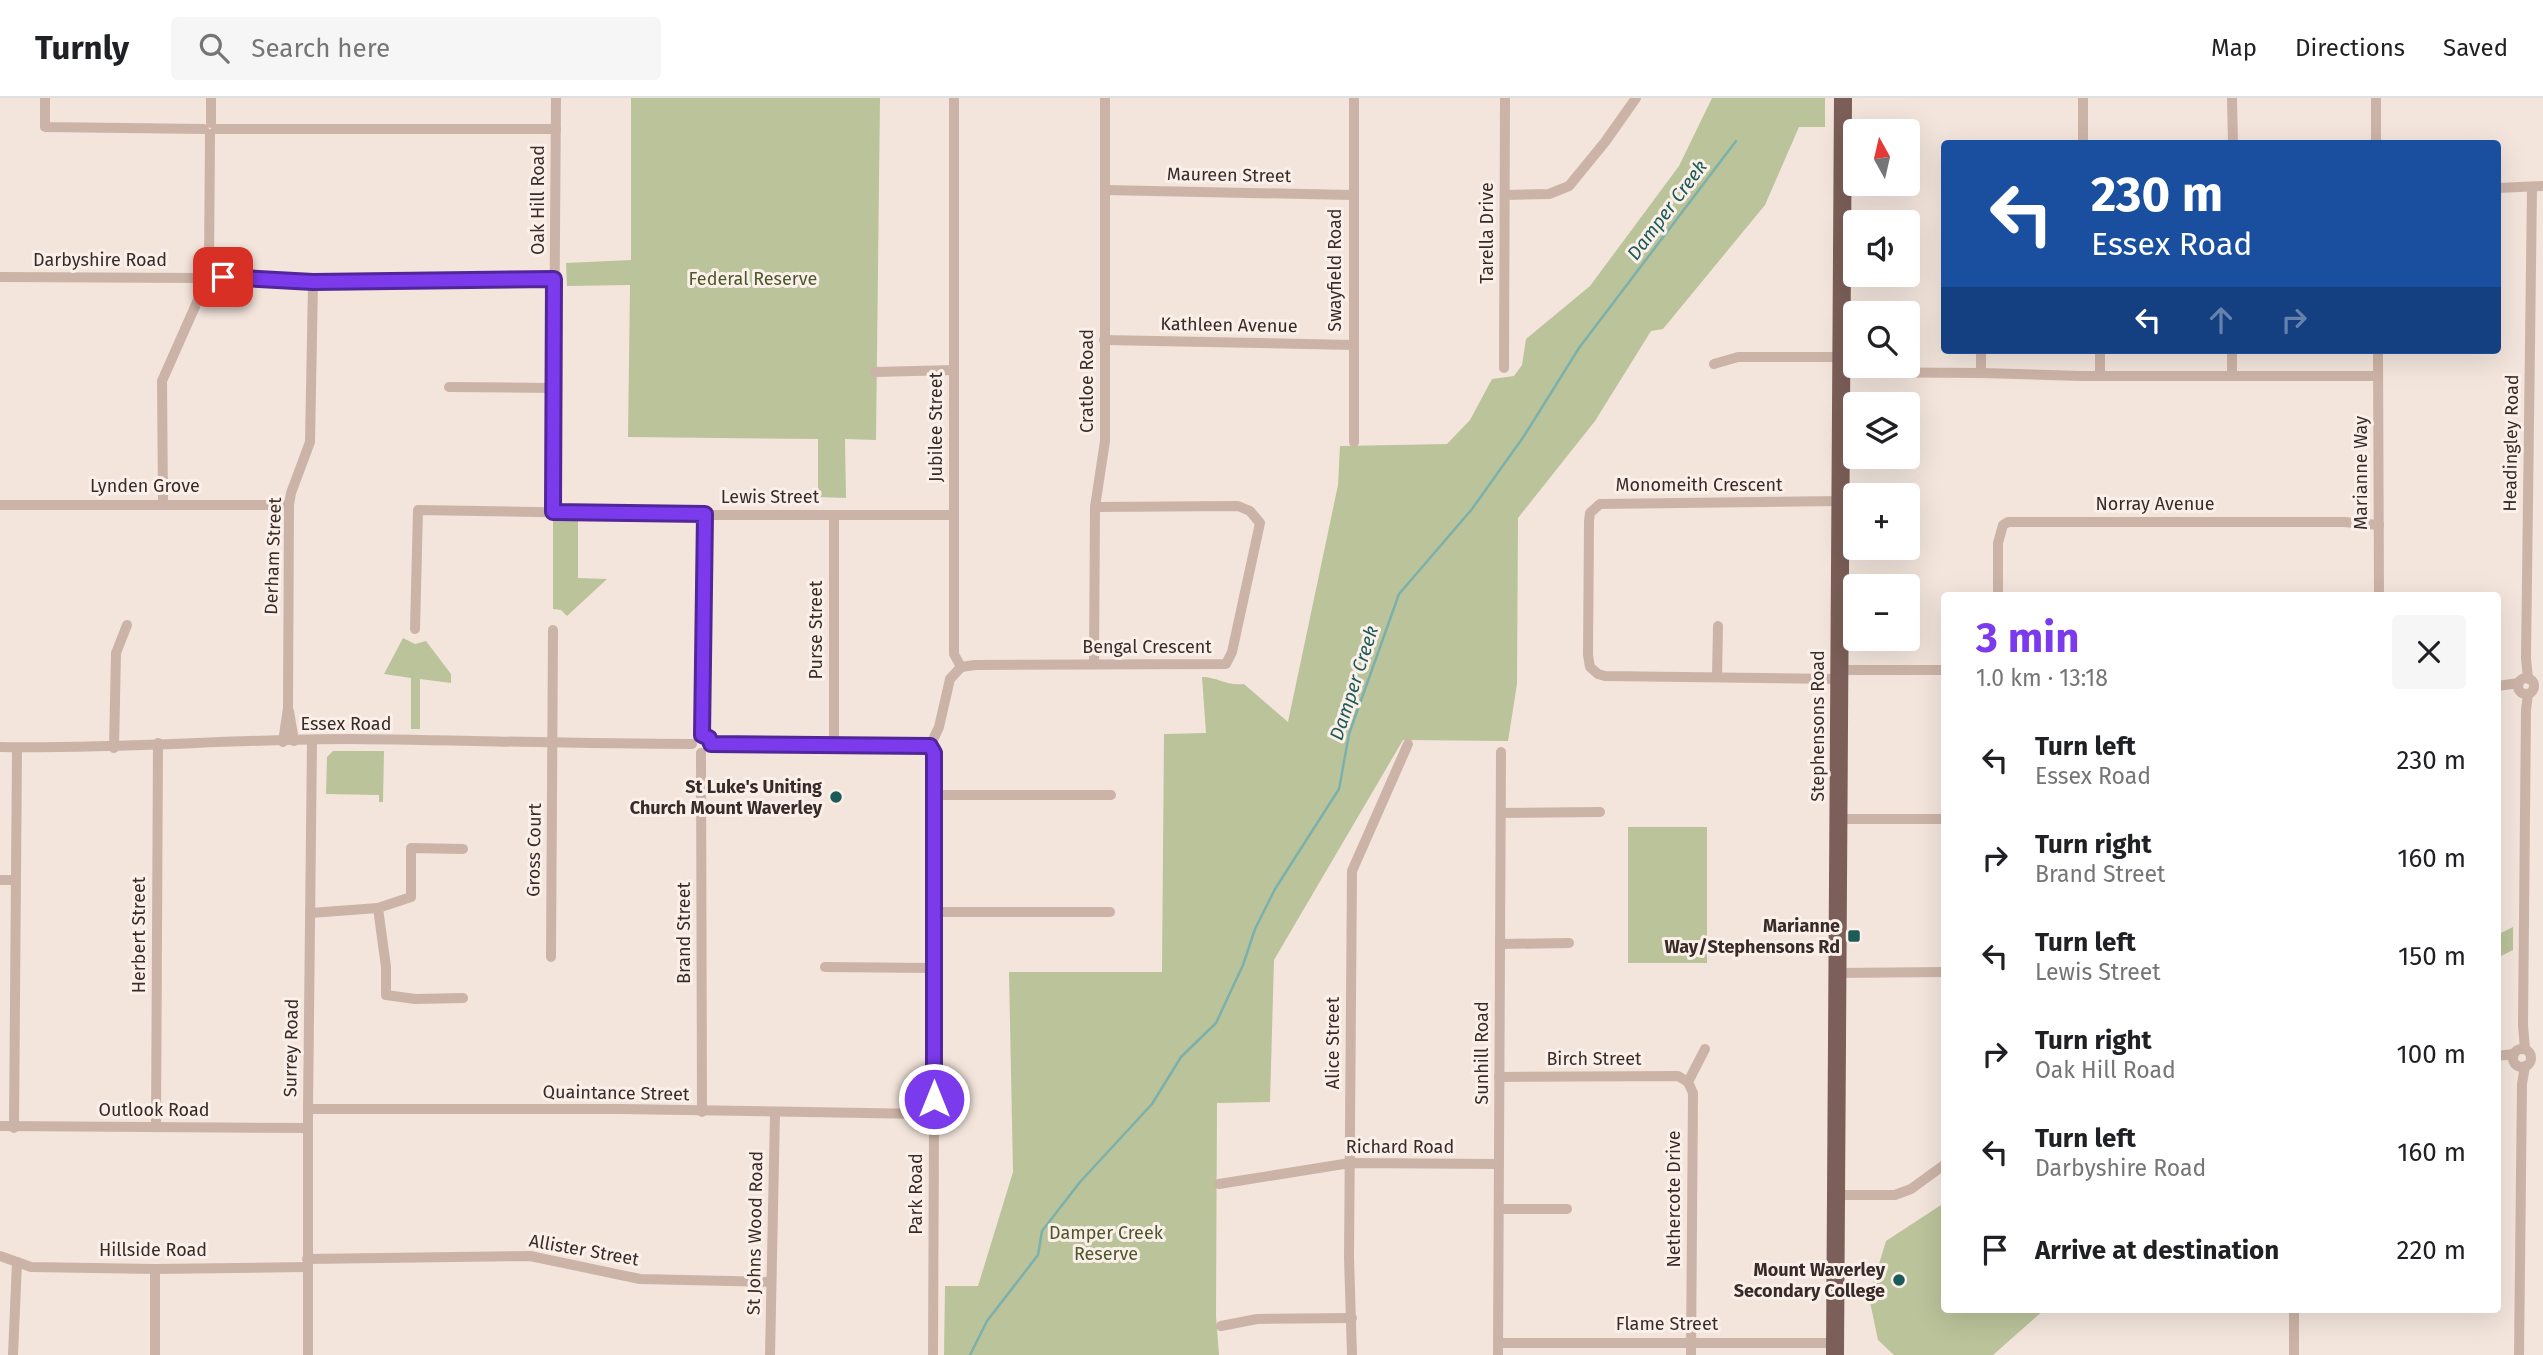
<!DOCTYPE html>
<html lang="en">
<head>
<meta charset="utf-8">
<style>
	:root { --surface:#fff; --page:#f6f6f6; --text:#202124; --muted:#757577; --line:#e0e0e0; --accent:#7c3aed }
	body { margin:0; font-family:"Fira Sans",sans-serif; background:var(--page); color:var(--text); height:100vh; display:flex; flex-direction:column; font-size:26px; white-space:nowrap }
	* { box-sizing:border-box; margin:0 }
	p { font-size:23px; color:var(--muted) }
	.icon { flex:none; width:38px; height:38px; fill:none; stroke:currentColor; stroke-width:2; stroke-linecap:round; stroke-linejoin:round }
	.map { position:relative; flex:1; overflow:hidden }
	.side { position:absolute; left:1941px; top:494px; width:560px; height:721px; display:flex; flex-direction:column; background:var(--surface); border-radius:7px; box-shadow:0 7px 28px #0002 }
	.side>* { flex:none }
	.guide { position:absolute; left:1941px; top:42px; width:560px; height:214px; border-radius:7px; box-shadow:0 7px 28px #0002; background:#1a4fa0; color:#fff; overflow:hidden }
	.needle { width:46px; rotate:352deg }
	.controls { position:absolute; left:1843px; top:21px; display:grid; gap:14px }
	.controls a { display:grid; place-items:center; width:77px; height:77px; border-radius:7px; background:var(--surface); box-shadow:0 7px 28px #0002; font-size:35px }
	.pin { position:absolute; display:grid; place-items:center; width:60px; height:60px; color:#fff; margin:-30px; border-radius:14px; box-shadow:0 4px 10px #0006 }
	.me { position:absolute; width:77px; margin:-38px; rotate:0deg; stroke-linejoin:round; filter:drop-shadow(0 0 5px #0008) }
	.turn { display:flex; align-items:center; gap:24px; height:147px; padding:0 35px; font-size:32px }
	.turn .icon { width:91px; height:91px; stroke-width:2.5 }
	.turn b { display:block; font-size:49px; line-height:60px }
	.lanes { display:flex; align-items:center; height:66px; padding:0 35px; background:#0003; justify-content:center; gap:35px; direction:ltr }
	.lanes .off { opacity:.35 }
	.round { display:grid; place-items:center; flex:none; width:74px; height:74px; border-radius:7px; background:var(--page) }
	.overview { display:flex; align-items:center; justify-content:space-between; height:119px; padding:0 35px }
	h1 { font-size:42px; font-weight:700; line-height:52px; color:var(--accent) }
	ul { padding:0; list-style:none }
	li { display:flex; align-items:center; gap:21px; height:98px; padding:0 35px }
	li div { flex:1 }
	li b { display:block; font-size:26px }
	li em { font-style:normal }
	header { display:flex; align-items:center; gap:42px; box-sizing:border-box; height:98px; padding:0 35px; background:var(--surface); border-bottom:2px solid var(--line) }
	header strong { font-size:33px }
	nav { display:flex; gap:38px; margin-inline-start:auto; font-size:24px }
	.search { width:490px; height:63px; background:var(--page); display:flex; align-items:center; gap:18px; box-sizing:border-box; padding:0 24px; border-radius:7px; color:var(--muted); font-size:26px }
	.map>svg:first-child { display:block }
</style>
</head>
<body>
<header>
<strong>Turnly</strong>
<div class="search"><svg class="icon" aria-label="search" viewBox="0 0 24 24"><circle cx="10" cy="10" r="6"/><path d="M15 15l6 6"/></svg>Search here</div>
<nav><a>Map</a><a>Directions</a><a>Saved</a></nav>
</header>
<div class="map">
<svg width="2543" height="1257" viewBox="0 0 2543 1257">
	<rect width="100%" height="100%" fill="#f3e5dc"/>
	<!-- green -->
	<g fill="#bbc39b">
		<path d="M631,0H880L876,342L845,341L846,400L818,399V341L628,339L630,187L567,188L566,165L631,162Z"/>
		<path d="M1712,0H1825V29H1799L1765,107L1663,231L1651,233L1595,323L1518,420L1517,586L1508,643L1403,642L1274,862L1270,1004L1217,1005L1216,1218L1219,1257H944L945,1188H978L1013,1074L1009,874H1162L1164,636L1206,635L1202,579C1218,579 1226,588 1244,586L1288,624L1338,387L1340,348L1447,346L1470,322L1492,281L1514,278L1522,267L1526,241L1590,188L1679,68Z"/>
		<path d="M553,422H578V480L607,481L567,518L561,512L553,511Z"/>
		<path d="M403,540L415,546L426,543L451,576V585L420,581V631H411V580L384,576Z"/>
		<path d="M333,653H384L383,704H379V697L326,696L327,659Z"/>
		<rect x="1628" y="729" width="79" height="136"/>
		<path d="M2513,829V852L2497,860V837Z"/>
		<path d="M1944,1105V1211H2045L1993,1257H1894L1878,1242L1869,1199L1886,1143Z"/>
	</g>
	<g fill="none" stroke-linecap="round" stroke-linejoin="round">
		<!-- stream -->
		<path stroke="#7ab1ac" stroke-width="2.5" d="M970,1257L987,1223L1038,1157L1042,1133L1080,1084L1152,1006L1181,959L1216,925L1243,867L1255,831L1275,791L1339,691L1349,636L1399,496L1472,411L1524,338L1579,250L1736,43"/>
		<!-- minor -->
		<g stroke="#ccb3a7" stroke-width="10">
			<path d="M45,0V29L204,31"/>
			<path d="M1354,0V344"/>
			<path d="M2083,0V46"/>
			<path d="M2232,0L2233,46"/>
			<path d="M2376,0V46"/>
			<path d="M211,25V0"/>
			<path d="M216,31H556"/>
			<path d="M2497,90L2543,88"/>
			<path d="M1105,92L1352,97"/>
			<path d="M1505,97L1549,96L1569,88L1605,44L1636,0"/>
			<path d="M209,170L210,36"/>
			<path d="M0,179L200,180"/>
			<path d="M217,179L313,185L554,181"/>
			<path d="M1104,242L1353,247"/>
			<path d="M2378,252L2379,497"/>
			<path d="M1714,266L1738,259H1842"/>
			<path d="M1504,270L1505,0"/>
			<path d="M875,274L954,272"/>
			<path d="M1841,274L1981,275L2081,278H2378"/>
			<path d="M1981,275V252"/>
			<path d="M2100,278V252"/>
			<path d="M2232,278V252"/>
			<path d="M449,289L553,290"/>
			<path d="M163,405L162,283L205,186"/>
			<path d="M0,407H289"/>
			<path d="M553,414L556,0"/>
			<path d="M1998,497V445L2003,427L2008,424H2344L2379,427"/>
			<path d="M415,531L418,412L705,417H954"/>
			<path d="M1094,566L1095,409L1105,343V0"/>
			<path d="M961,569L975,567L1226,566L1232,554L1260,425L1250,413L1238,408L1095,409"/>
			<path d="M1839,572H1944"/>
			<path d="M1717,579L1718,528"/>
			<circle cx="2526" cy="588" r="8"/>
			<path d="M1839,581L1605,578L1598,576L1590,569L1588,557L1589,423L1590,415L1600,406L1840,403"/>
			<path d="M2528,581L2526,560L2532,89"/>
			<path d="M2497,588L2519,585"/>
			<path d="M289,613L294,643"/>
			<path d="M702,637L705,417"/>
			<path d="M283,644L288,610L289,407L291,395L310,344L313,185"/>
			<path d="M711,646L930,648"/>
			<path d="M834,647V417"/>
			<path d="M930,648L939,629L950,581L961,569L954,556V0"/>
			<path d="M930,648L934,655V1001L924,1016L934,1031L933,1257"/>
			<path d="M0,649C117,651 234,641 351,641C465,642 578,646 692,646"/>
			<path d="M114,650L116,555L127,527"/>
			<path d="M701,655L702,1014"/>
			<path d="M934,697H1111"/>
			<path d="M1501,715L1600,714"/>
			<path d="M1838,721H1944"/>
			<path d="M0,782H15"/>
			<path d="M934,814H1110"/>
			<path d="M310,815L378,810"/>
			<path d="M1500,846L1569,845"/>
			<path d="M551,859L553,532"/>
			<path d="M825,869L933,870"/>
			<path d="M1837,875L1944,874"/>
			<path d="M463,900L415,901L386,897V869L378,810L411,799V750L463,751"/>
			<circle cx="2522" cy="960" r="9"/>
			<path d="M2525,951L2523,927L2526,612L2528,596"/>
			<path d="M2497,958L2514,956"/>
			<path d="M1499,979L1678,978L1688,984"/>
			<path d="M1688,984L1693,995L1691,1257"/>
			<path d="M1688,984L1705,951"/>
			<path d="M308,1011H621L924,1016"/>
			<path d="M0,1028L308,1030"/>
			<path d="M156,1029L158,645"/>
			<path d="M14,1030L17,650"/>
			<path d="M1219,1086L1350,1065L1499,1066"/>
			<path d="M1835,1097H1895L1911,1091L1944,1067"/>
			<path d="M1499,1111H1567"/>
			<path d="M0,1158L31,1169L155,1171L307,1169"/>
			<path d="M307,1161L530,1158L640,1181L770,1184"/>
			<path d="M155,1171V1257"/>
			<path d="M2294,1211V1257"/>
			<path d="M1221,1228L1257,1221L1352,1220"/>
			<path d="M1499,1245H1835"/>
			<path d="M13,1257L17,1164"/>
			<path d="M308,1257V1011L312,642"/>
			<path d="M770,1257L775,1014"/>
			<path d="M1352,1257L1349,1159L1352,773L1408,646"/>
			<path d="M1498,1257L1501,654"/>
			<path d="M2519,1257L2522,986L2525,968"/>
		</g>
		<!-- primary -->
		<path stroke="#7b5f58" stroke-width="18" d="M1835,1257L1843,0"/>
	</g>
	<g fill="none" stroke-linecap="round" stroke-linejoin="round">
		<defs>
			<path id="route" d="M223,179L313,184L554,181L553,414L705,416L702,637L709,640L711,646L930,648L934,655V1001"/>
		</defs>
		<!-- route casing -->
		<use href="#route" stroke="#51269a" stroke-width="18"/>
		<!-- route -->
		<use href="#route" stroke="#7c3aed" stroke-width="12"/>
	</g>
	<!-- markers -->
	<g fill="#1c5b57" stroke="#faf0e9" stroke-width="2.5">
		<circle cx="836" cy="699" r="7"/>
		<rect x="1847" y="831" width="14" height="14" rx="3.5"/>
		<circle cx="1899" cy="1182" r="7"/>
	</g>
	<g text-anchor="middle" dominant-baseline="central" stroke-width="6" stroke-linejoin="round" paint-order="stroke">
		<!-- street labels -->
		<g font-size="18" fill="#382b28" stroke="#faf0e9">
			<text transform="translate(1229 77) rotate(1)">Maureen Street</text>
			<text transform="translate(538 102) rotate(-90)">Oak Hill Road</text>
			<text transform="translate(1487 135) rotate(-90)">Tarella Drive</text>
			<text x="100" y="162">Darbyshire Road</text>
			<text transform="translate(1335 172) rotate(-90)">Swayfield Road</text>
			<text transform="translate(1229 227) rotate(1)">Kathleen Avenue</text>
			<text transform="translate(1087 283) rotate(-90)">Cratloe Road</text>
			<text transform="translate(936 329) rotate(-90)">Jubilee Street</text>
			<text transform="translate(2511 345) rotate(-89)">Headingley Road</text>
			<text transform="translate(2361 375) rotate(-90)">Marianne Way</text>
			<text x="1699" y="387">Monomeith Crescent</text>
			<text x="145" y="388">Lynden Grove</text>
			<text x="770" y="399">Lewis Street</text>
			<text x="2155" y="406">Norray Avenue</text>
			<text transform="translate(273 458) rotate(-88)">Derham Street</text>
			<text transform="translate(816 532) rotate(-90)">Purse Street</text>
			<text x="1147" y="549">Bengal Crescent</text>
			<text x="346" y="626">Essex Road</text>
			<text transform="translate(1818 628) rotate(-90)">Stephensons Road</text>
			<text transform="translate(534 752) rotate(-89)">Gross Court</text>
			<text transform="translate(684 835) rotate(-90)">Brand Street</text>
			<text transform="translate(139 837) rotate(-90)">Herbert Street</text>
			<text transform="translate(1333 945) rotate(-90)">Alice Street</text>
			<text transform="translate(291 950) rotate(-89)">Surrey Road</text>
			<text transform="translate(1482 955) rotate(-90)">Sunhill Road</text>
			<text x="1594" y="961">Birch Street</text>
			<text transform="translate(616 995) rotate(1)">Quaintance Street</text>
			<text x="154" y="1012">Outlook Road</text>
			<text x="1400" y="1049">Richard Road</text>
			<text transform="translate(916 1096) rotate(-90)">Park Road</text>
			<text transform="translate(1674 1101) rotate(-90)">Nethercote Drive</text>
			<text transform="translate(755 1135) rotate(-89)">St Johns Wood Road</text>
			<text x="153" y="1152">Hillside Road</text>
			<text transform="translate(584 1152) rotate(10)">Allister Street</text>
			<text x="1667" y="1226">Flame Street</text>
		</g>
		<!-- park labels -->
		<g font-size="18" fill="#4d572b" stroke="#faf0e9">
			<text x="753" y="181">Federal Reserve</text>
			<text x="1106" y="1135">Damper Creek<tspan x="1106" dy="21">Reserve</tspan></text>
		</g>
		<!-- poi labels -->
		<g font-size="18" font-weight="bold" fill="#382b28" stroke="#faf0e9" text-anchor="end">
			<text x="822" y="689">St Luke's Uniting<tspan x="822" dy="21">Church Mount Waverley</tspan></text>
			<text x="1840" y="828">Marianne<tspan x="1840" dy="21">Way/Stephensons Rd</tspan></text>
			<text x="1885" y="1172">Mount Waverley<tspan x="1885" dy="21">Secondary College</tspan></text>
		</g>
		<!-- water labels -->
		<g font-size="19" font-style="italic" fill="#1c5b57" stroke="#faf0e9">
			<text transform="translate(1667 112) rotate(-53)">Damper Creek</text>
			<text transform="translate(1354 585) rotate(-72)">Damper Creek</text>
		</g>
	</g>
</svg>
<div class="controls">
<a><svg class="needle" viewBox="-14 -14 28 28"><path d="M0-13l5 13h-10z" fill="#e53935"/><path d="M0 13l5-13h-10z" fill="#757577"/></svg></a>
<a><svg class="icon" aria-label="sound" viewBox="0 0 24 24"><path d="M4 9h4l5-4v14l-5-4H4zM17 9q2 3 0 6"/></svg></a>
<a><svg class="icon" aria-label="search" viewBox="0 0 24 24"><circle cx="10" cy="10" r="6"/><path d="M15 15l6 6"/></svg></a>
<a><svg class="icon" aria-label="layers" viewBox="0 0 24 24"><path d="M12 4l9 5-9 5-9-5zM3 14l9 5 9-5"/></svg></a>
<a>+</a>
<a>−</a>
</div>
<div class="pin" style="left:223px;top:179px;background:#d93025"><svg class="icon" aria-label="arrive" viewBox="0 0 24 24"><path d="M6 21V4h12l-3 4 3 4H6"/></svg></div>
<svg class="me" style="left:934px;top:1001px" viewBox="-20 -20 40 40"><circle r="17" fill="#7c3aed" stroke="#fff" stroke-width="3"/><path d="M0-11L8 9 0 5-8 9z" fill="#fff"/></svg>
<div class="guide">
<div class="turn"><svg class="icon" aria-label="left" viewBox="0 0 24 24"><path d="M17 20v-9H6M10 6l-5 5 5 5"/></svg><div><b>230 m</b>Essex Road</div></div>
<div class="lanes"><svg class="icon" aria-label="left" viewBox="0 0 24 24"><path d="M17 20v-9H6M10 6l-5 5 5 5"/></svg><svg class="icon off" aria-label="ahead" viewBox="0 0 24 24"><path d="M12 20V5M6 11l6-6 6 6"/></svg><svg class="icon off" aria-label="right" viewBox="0 0 24 24"><path d="M7 20v-9h11M14 6l5 5-5 5"/></svg></div>
</div>
<section class="side">
<div class="overview"><div><h1>3 min</h1><p>1.0 km · 13:18</p></div><a class="round"><svg class="icon" aria-label="close" viewBox="0 0 24 24"><path d="M6 6l12 12M18 6L6 18"/></svg></a></div>
<ul>
<li><svg class="icon" aria-label="left" viewBox="0 0 24 24"><path d="M17 20v-9H6M10 6l-5 5 5 5"/></svg><div><b>Turn left</b><p>Essex Road</p></div><em>230 m</em></li>
<li><svg class="icon" aria-label="right" viewBox="0 0 24 24"><path d="M7 20v-9h11M14 6l5 5-5 5"/></svg><div><b>Turn right</b><p>Brand Street</p></div><em>160 m</em></li>
<li><svg class="icon" aria-label="left" viewBox="0 0 24 24"><path d="M17 20v-9H6M10 6l-5 5 5 5"/></svg><div><b>Turn left</b><p>Lewis Street</p></div><em>150 m</em></li>
<li><svg class="icon" aria-label="right" viewBox="0 0 24 24"><path d="M7 20v-9h11M14 6l5 5-5 5"/></svg><div><b>Turn right</b><p>Oak Hill Road</p></div><em>100 m</em></li>
<li><svg class="icon" aria-label="left" viewBox="0 0 24 24"><path d="M17 20v-9H6M10 6l-5 5 5 5"/></svg><div><b>Turn left</b><p>Darbyshire Road</p></div><em>160 m</em></li>
<li><svg class="icon" aria-label="arrive" viewBox="0 0 24 24"><path d="M6 21V4h12l-3 4 3 4H6"/></svg><div><b>Arrive at destination</b></div><em>220 m</em></li>
</ul>
</section>
</div>
</body>
</html>
